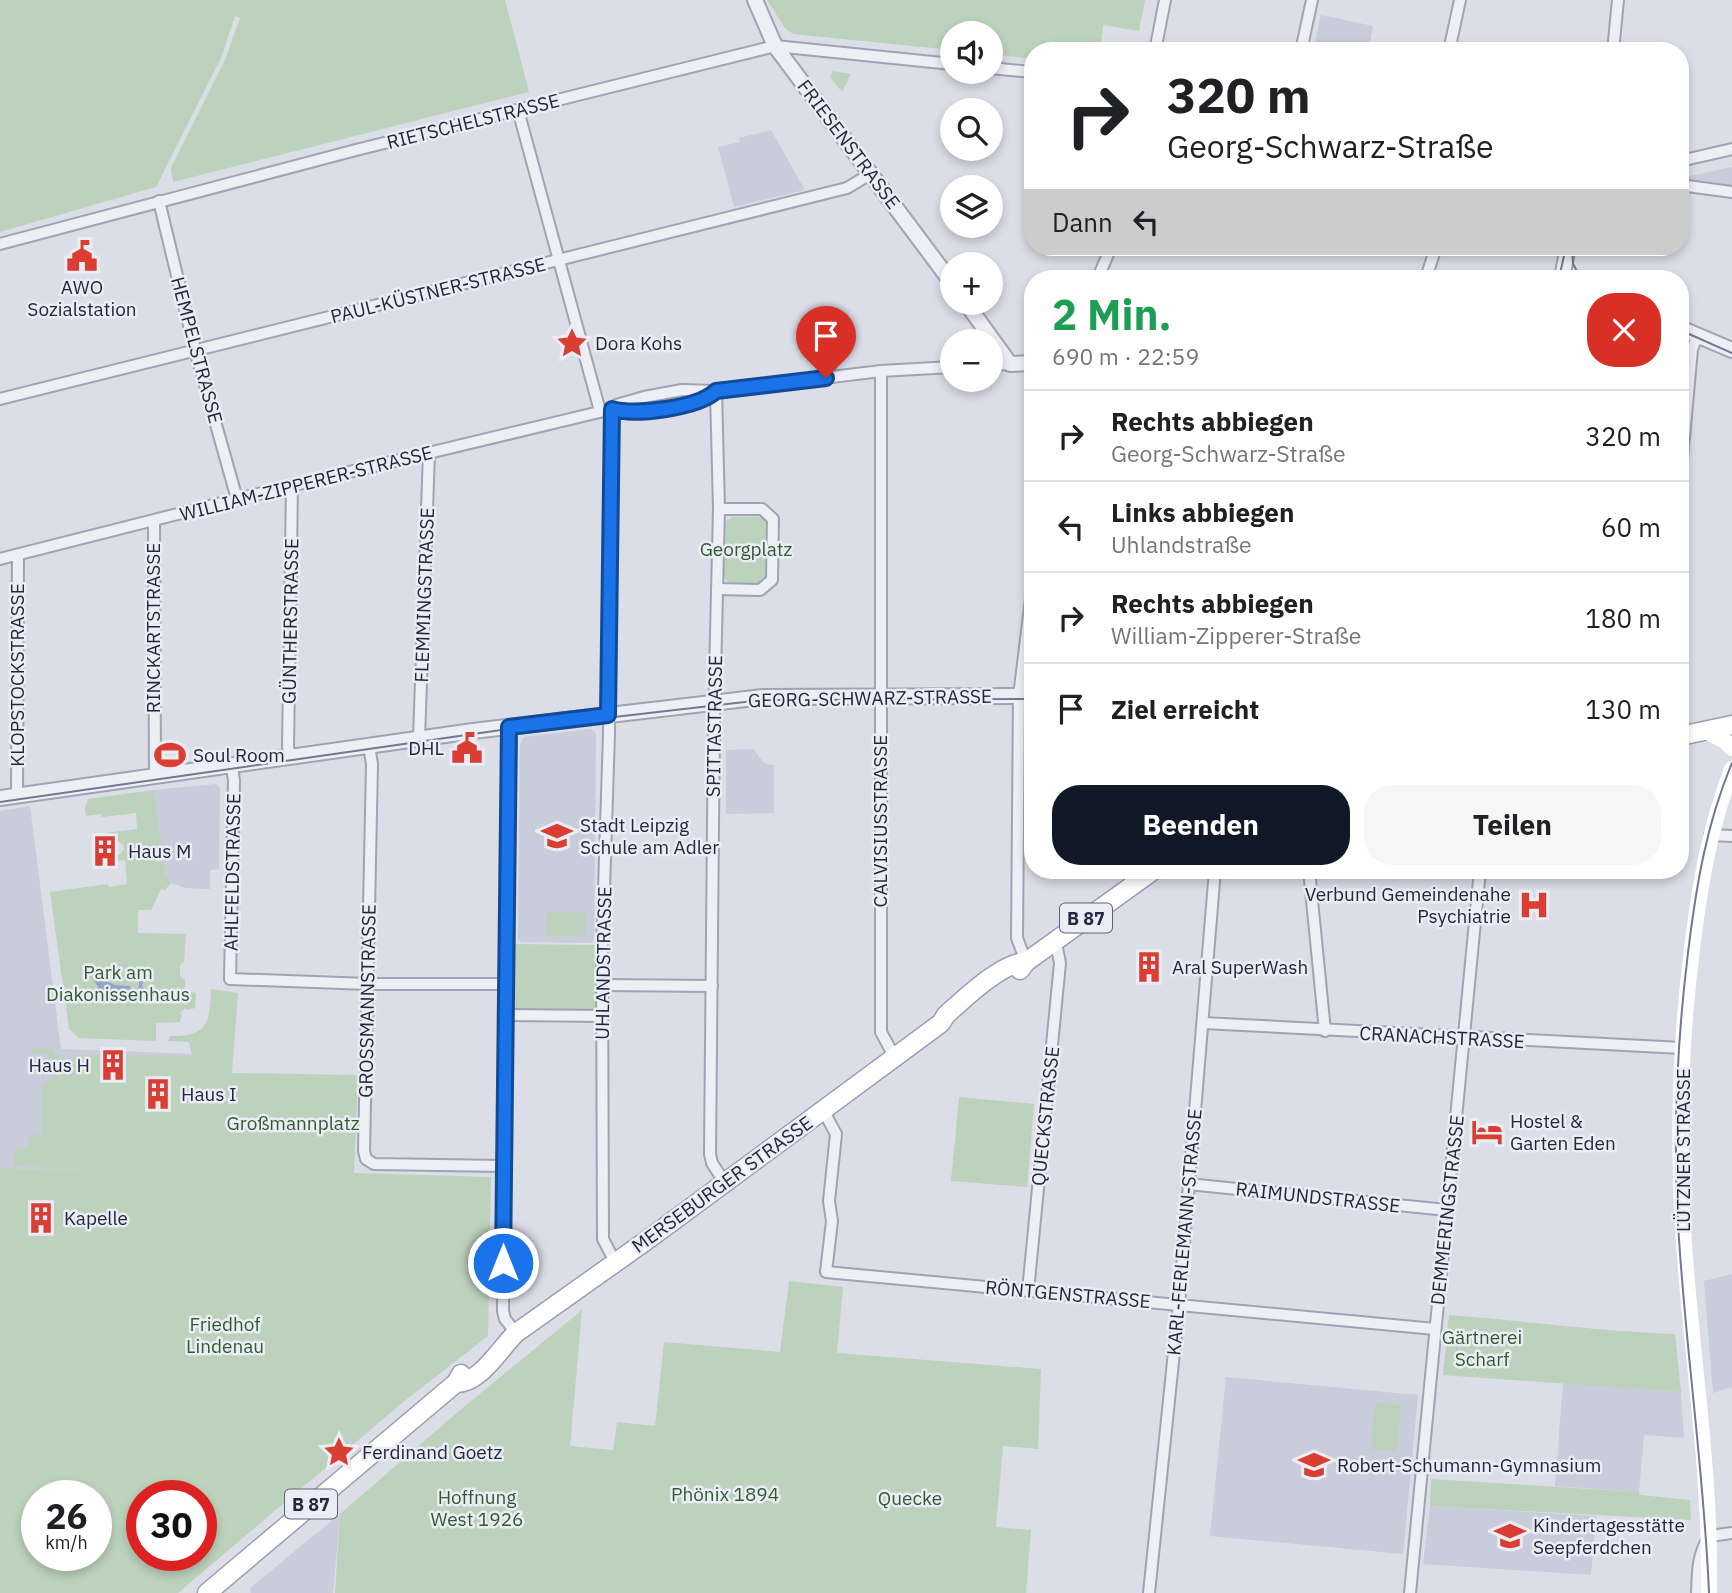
<!DOCTYPE html>
<html lang="de">
<head>
<meta charset="utf-8">
<style>
	:root { --surface:#fff; --page:#f6f6f6; --text:#202124; --muted:#757577; --line:#e0e0e0; --accent:#111827 }
	body { margin:0; font-family:"IBM Plex Sans",sans-serif; background:var(--page); color:var(--text); height:100vh; display:flex; flex-direction:column; font-size:26px; white-space:nowrap }
	* { box-sizing:border-box; margin:0 }
	p { font-size:23px; color:var(--muted) }
	.icon { flex:none; width:38px; height:38px; fill:none; stroke:currentColor; stroke-width:2; stroke-linecap:round; stroke-linejoin:round }
	.map { position:relative; flex:1; overflow:hidden }
	.side { position:absolute; left:1024px; top:270px; width:665px; height:609px; display:flex; flex-direction:column; background:var(--surface); border-radius:28px; box-shadow:0 4px 10px #0003 }
	.side>* { flex:none }
	.banner { position:absolute; left:1024px; top:42px; width:665px; height:214px; border-radius:28px; box-shadow:0 4px 10px #0003; background:#fff; color:var(--text); overflow:hidden }
	.tools { position:absolute; left:940px; top:21px; display:grid; gap:14px }
	.tools a { display:grid; place-items:center; width:63px; height:63px; border-radius:50%; background:var(--surface); box-shadow:0 4px 10px #0003; font-size:35px }
	.speed { position:absolute; left:21px; top:1480px; display:flex; gap:14px; font-size:35px; font-weight:700; text-align:center }
	.speed>* { display:grid; place-content:center; width:91px; height:91px; border-radius:50%; background:var(--surface); box-shadow:0 4px 10px #0003; line-height:1 }
	.speed small { font-size:18px; font-weight:400 }
	.speed .limit { border:10px solid #d22; background:#fff; color:#111 }
	.pin { position:absolute; display:grid; place-items:center; width:60px; height:60px; color:#fff; margin:-72px -30px; border-radius:50% 50% 50% 0; rotate:-45deg; box-shadow:0 0 7px #0007 }
	.pin .icon { rotate:45deg }
	.me { position:absolute; width:77px; margin:-38px; rotate:0deg; stroke-linejoin:round; filter:drop-shadow(0 0 5px #0008) }
	.turn { display:flex; align-items:center; gap:24px; height:147px; padding:0 28px; font-size:32px }
	.turn .icon { width:91px; height:91px; stroke-width:2.5 }
	.turn b { display:block; font-size:49px; line-height:60px }
	.then { display:flex; align-items:center; height:66px; padding:0 28px; background:#0003; gap:14px; font-size:26px }
	.round { display:grid; place-items:center; flex:none; width:74px; height:74px; border-radius:28px; background:var(--page) }
	.head { display:flex; align-items:center; justify-content:space-between; height:119px; padding:0 28px }
	h1 { font-size:42px; font-weight:700; line-height:52px; color:#1e9e55 }
	.primary-button { display:flex; gap:14px; margin-top:auto; padding:14px 28px }
	.primary-button a { flex:1; height:80px; border-radius:28px; background:var(--accent); color:#fff; font-size:28px; font-weight:700; line-height:80px; text-align:center }
	.primary-button a+a { background:var(--page); color:var(--text) }
	ul { padding:0; list-style:none }
	li { display:flex; align-items:center; gap:21px; height:91px; padding:0 28px; border-top:2px solid var(--line) }
	li div { flex:1 }
	li b { display:block; font-size:26px }
	li em { font-style:normal }
	.map>svg:first-child { display:block }
</style>
</head>
<body>
<div class="map">
<svg width="1732" height="1593" viewBox="0 0 1732 1593">
	<rect width="100%" height="100%" fill="#dbdde7"/>
	<!-- built -->
	<g fill="#c9ccda">
		<path d="M1321,15L1373,26L1369,51H1313Z"/>
		<path d="M771,130L805,190L734,207L718,147L740,142L739,138Z"/>
		<path d="M1732,167V188L1680,182V178Z"/>
		<path d="M591,729L596,733L594,940L590,943L520,942L518,938L520,745L524,737Z"/>
		<path d="M753,749L765,764L774,765V813L726,814V750Z"/>
		<path d="M216,784L220,787L219,869L210,870V889L185,888L171,883L165,874L154,790Z"/>
		<path d="M30,806L61,1049L223,1055L233,1047L228,1113L239,1173L0,1168V811Z"/>
		<path d="M1732,1274V1387L1713,1393L1704,1281Z"/>
		<path d="M1226,1377L1418,1395L1403,1554L1210,1536Z"/>
		<path d="M1563,1383L1681,1392L1684,1438L1644,1435L1639,1492L1555,1486Z"/>
		<path d="M1430,1506L1596,1516L1591,1575L1423,1564Z"/>
		<path d="M340,1514L333,1593H251L250,1588Z"/>
	</g>
	<!-- green -->
	<g fill="#bcd2bc" fill-rule="evenodd">
		<path d="M0,0H505L529,92L173,182L171,168L225,60L240,18L235,16L221,58L156,187L0,232Z"/>
		<path d="M767,0H1145L1139,31L1103,25L1100,51H1032V59L991,54L990,33H952V50L793,34L785,28Z"/>
		<path d="M833,71L851,74L842,92L830,77Z"/>
		<path d="M733,517H762L767,520L766,579L758,586L731,584L724,578L726,521Z"/>
		<path d="M154,790L165,874L171,883L165,890L161,889L151,910H138V933L186,934L184,962L180,965V976L185,980V991L196,993L195,1008L187,1010L185,1008L180,1013L182,1015L180,1022L156,1023V1041L79,1038L69,1029L50,892L108,884L109,887L127,884L125,860L109,862L108,855H119L124,849L123,845L117,840L106,844L105,833L137,829L136,813L102,817L101,814L86,816L85,808L88,799Z"/>
		<path d="M547,912H585V936H546Z"/>
		<path d="M515,944L599,945V1011L513,1010Z"/>
		<path d="M211,989L238,993L232,1073L358,1075L354,1173L491,1177L488,1336L402,1403L178,1593H0V1168L106,1170L14,1166L15,1149H28L29,1135H41L42,1083H47L57,1074L60,1065L45,1054L32,1053V1048L53,1049L54,1055H61L66,1062L74,1059L75,1055L192,1056L189,1042L168,1041L170,1036C208,1037 210,1022 211,989ZM37,1496H96V1556H37ZM142,1496H201V1556H142Z"/>
		<path d="M959,1097L1034,1104L1027,1187L951,1181Z"/>
		<path d="M789,1281L843,1287L837,1353L1041,1369L1038,1449L1003,1446L996,1527L1031,1530L1026,1593H335L340,1514L460,1410L582,1310L570,1446L613,1450L617,1422L655,1426L664,1342L780,1352Z"/>
		<path d="M1449,1315C1525,1321 1599,1331 1675,1334L1681,1392L1443,1375Z"/>
		<path d="M1375,1403L1401,1405L1397,1451L1371,1449Z"/>
		<path d="M1431,1479L1639,1492L1640,1495L1690,1500L1691,1520L1430,1506Z"/>
	</g>
	<!-- water -->
	<path fill="#92a2cb" d="M96,977L115,985L130,986L133,998L126,1002L118,998L100,1000L96,997L98,987L94,980Z"/>
	<g fill="none" stroke-linecap="round" stroke-linejoin="round">
		<!-- stream -->
		<path stroke="#92a2cb" stroke-width="3.5" d="M133,998L141,994L142,989L140,987L143,972"/>
		<defs>
			<g id="minor">
				<path d="M1155,51L1165,0"/>
				<path d="M1301,51L1312,0"/>
				<path d="M1449,51L1460,0"/>
				<path d="M1613,51L1618,0"/>
				<path d="M990,68L1032,72"/>
				<path d="M518,110L600,411"/>
				<path d="M1680,161L1732,149"/>
				<path d="M1680,185L1732,192"/>
				<path d="M159,201L195,350L237,499"/>
				<path d="M0,244L356,150L775,46L952,64"/>
				<path d="M1098,278L1111,247"/>
				<path d="M1426,278L1436,247"/>
				<path d="M990,365L1010,364"/>
				<path d="M881,371V1032L894,1056"/>
				<path d="M716,391L719,509L714,717L710,1154L712,1163L725,1183"/>
				<path d="M0,399L847,188L872,173"/>
				<path d="M612,409L609,733L602,952L603,1239L615,1262"/>
				<path d="M612,409C635,416 698,408 716,391"/>
				<path d="M1680,481L1692,349L1698,335"/>
				<path d="M154,521L155,776"/>
				<path d="M0,559L237,499L612,409L616,405L644,397L682,390L716,391L881,371L952,367"/>
				<path d="M717,589L760,590L772,580L773,519L762,509H719"/>
				<path d="M509,727L503,1311L505,1319L516,1333"/>
				<path d="M419,739L429,452"/>
				<path d="M369,746L372,764L364,1151L366,1159L374,1164L504,1166"/>
				<path d="M290,756L288,747L292,486"/>
				<path d="M232,766L234,781L230,979L368,984H505"/>
				<path d="M17,795L18,555"/>
				<path d="M1710,835L1732,836"/>
				<path d="M1309,870L1325,1031"/>
				<path d="M1026,962L1017,938L1019,696L1032,590"/>
				<path d="M602,985L712,986"/>
				<path d="M504,1015L602,1016"/>
				<path d="M1203,1023L1682,1048"/>
				<path d="M823,1110L836,1134L829,1201L832,1221L826,1272L1435,1329"/>
				<path d="M1188,1184L1447,1210"/>
				<path d="M1028,1291L1060,963L1057,948L1052,942"/>
				<path d="M1149,1593L1179,1304L1215,870"/>
				<path d="M1410,1593L1480,870"/>
				<path d="M1697,1593C1698,1572 1697,1554 1710,1536L1732,1533"/>
			</g>
			<g id="tertiary">
				<path d="M755,0L775,46L952,283"/>
				<path d="M1562,278L1568,247"/>
				<path d="M966,303L1010,364L1032,363"/>
				<path d="M1680,328L1732,350"/>
				<path d="M0,798L473,731L763,697L1019,696"/>
			</g>
			<g id="primary">
				<path d="M1680,736L1732,725"/>
				<path d="M1020,970L1026,962L1154,870"/>
				<path d="M456,1383C481,1383 500,1348 516,1333L650,1238L941,1023L946,1015C964,999 1002,962 1026,962"/>
				<path d="M207,1593L444,1393L456,1383L461,1374"/>
			</g>
		</defs>
		<!-- minor casing -->
		<use href="#minor" stroke="#a0a3b1" stroke-width="14"/>
		<!-- tertiary casing -->
		<use href="#tertiary" stroke="#a0a3b1" stroke-width="18"/>
		<!-- primary casing -->
		<use href="#primary" stroke="#9a9eb4" stroke-width="21"/>
		<!-- minor -->
		<use href="#minor" stroke="#eeeff5" stroke-width="10"/>
		<!-- tertiary -->
		<use href="#tertiary" stroke="#eeeff5" stroke-width="14"/>
		<!-- secondary -->
		<g stroke="#fff" stroke-width="16">
			<path d="M1706,731L1725,741L1732,748"/>
			<path d="M1709,1593C1711,1489 1696,1385 1687,1282C1677,1171 1678,1059 1692,949C1700,884 1709,830 1732,769"/>
		</g>
		<!-- primary -->
		<use href="#primary" stroke="#fff" stroke-width="18"/>
		<!-- tram -->
		<g stroke="#737892" stroke-width="2">
			<path d="M1572,247L1573,264L1581,278"/>
			<path d="M1559,278L1566,247"/>
			<path d="M1680,330L1732,353"/>
			<path d="M0,802L501,730L762,700L1032,699"/>
			<path d="M1709,1593C1704,1469 1685,1347 1678,1223C1673,1134 1677,1042 1688,953C1696,887 1706,825 1732,763"/>
		</g>
	</g>
	<g fill="none" stroke-linecap="round" stroke-linejoin="round">
		<defs>
			<path id="route" d="M503,1263L509,727L608,715L612,409C635,416 698,408 716,391L826,378"/>
		</defs>
		<!-- route casing -->
		<use href="#route" stroke="#114b97" stroke-width="18"/>
		<!-- route -->
		<use href="#route" stroke="#1a73e8" stroke-width="12"/>
	</g>
	<!-- icons -->
	<defs>
		<symbol id="civic-bare" viewBox="-9 -9 18 18"><path d="M-.6-6.5H3V-4.5H.6V-3L4-1V1h2V6H-6V1h2V-1L-.6-3ZM-1.2 2.5V6h2.4V2.5Z" fill="#da3e32" stroke="#ebedf5" stroke-width="2.5" paint-order="stroke"/></symbol>
		<symbol id="sight-bare" viewBox="-9 -9 18 18"><path d="M0-6L1.8-2.2L6-1.7L2.9 1.2L3.7 5.4L0 3.3L-3.7 5.4L-2.9 1.2L-6-1.7L-1.8-2.2Z" fill="#da3e32" stroke="#ebedf5" stroke-width="2.5" paint-order="stroke"/></symbol>
		<symbol id="stadium-bare" viewBox="-9 -9 18 18"><path d="M0-5a6.5 5 0 1 0 0 10a6.5 5 0 1 0 0-10ZM-3.5-1.8h7v3.6h-7Z" fill="#da3e32" stroke="#ebedf5" stroke-width="2.5" paint-order="stroke"/></symbol>
		<symbol id="school-bare" viewBox="-9 -9 18 18"><path d="M0-5L7-2L0 1L-7-2ZM-4 1L0 2.5L4 1V4Q0 6-4 4Z" fill="#da3e32" stroke="#ebedf5" stroke-width="2.5" paint-order="stroke"/></symbol>
		<symbol id="building-bare" viewBox="-9 -9 18 18"><path d="M-4-6H4V6H1V3H-1V6H-4ZM-2.5-4.3h1.7v1.8h-1.7ZM.8-4.3h1.7v1.8H.8ZM-2.5-1h1.7V.8h-1.7ZM.8-1h1.7V.8H.8Z" fill="#da3e32" stroke="#ebedf5" stroke-width="2.5" paint-order="stroke"/></symbol>
		<symbol id="hospital-bare" viewBox="-9 -9 18 18"><path d="M-5-5h3v3.5h4V-5h3V5h-3V1.5h-4V5h-3Z" fill="#da3e32" stroke="#ebedf5" stroke-width="2.5" paint-order="stroke"/></symbol>
		<symbol id="hotel-bare" viewBox="-9 -9 18 18"><path d="M-6-4.5h1.5V1H6V5H4.5V3h-9V5H-6ZM-4 0a1.8 1.8 0 1 1 3.6 0ZM.5 0V-2.5h3Q6-2.5 6 0Z" fill="#da3e32" stroke="#ebedf5" stroke-width="2.5" paint-order="stroke"/></symbol>
	</defs>
	<g fill-rule="evenodd">
		<use href="#civic-bare" x="60" y="234" width="44" height="44"/>
		<use href="#sight-bare" x="550" y="321" width="44" height="44"/>
		<use href="#civic-bare" x="445" y="726" width="44" height="44"/>
		<use href="#stadium-bare" x="148" y="733" width="44" height="44"/>
		<use href="#school-bare" x="535" y="814" width="44" height="44"/>
		<use href="#building-bare" x="83" y="829" width="44" height="44"/>
		<use href="#hospital-bare" x="1512" y="883" width="44" height="44"/>
		<use href="#building-bare" x="1127" y="945" width="44" height="44"/>
		<use href="#building-bare" x="91" y="1043" width="44" height="44"/>
		<use href="#building-bare" x="136" y="1072" width="44" height="44"/>
		<use href="#hotel-bare" x="1465" y="1110" width="44" height="44"/>
		<use href="#building-bare" x="19" y="1196" width="44" height="44"/>
		<use href="#sight-bare" x="317" y="1430" width="44" height="44"/>
		<use href="#school-bare" x="1292" y="1443" width="44" height="44"/>
		<use href="#school-bare" x="1488" y="1514" width="44" height="44"/>
	</g>
	<g text-anchor="middle" dominant-baseline="central" stroke-width="5" stroke-linejoin="round" paint-order="stroke">
		<!-- shield labels -->
		<g fill="#ebedf5" stroke="#606376" stroke-width="2">
			<rect x="1060" y="903.5" width="52" height="29" rx="5"/>
			<rect x="285" y="1489.5" width="52" height="29" rx="5"/>
		</g>
		<g font-size="18" font-weight="bold" fill="#24283f">
			<text x="1086" y="918">B 87</text>
			<text x="311" y="1504">B 87</text>
		</g>
		<!-- street labels -->
		<g font-size="19" fill="#24283f" stroke="#ebedf5">
			<text transform="translate(473 121) rotate(-14)">RIETSCHELSTRASSE</text>
			<text transform="translate(849 144) rotate(53)">FRIESENSTRASSE</text>
			<text transform="translate(438 290) rotate(-14)">PAUL-KÜSTNER-STRASSE</text>
			<text transform="translate(197 350) rotate(75)">HEMPELSTRASSE</text>
			<text transform="translate(306 483) rotate(-14)">WILLIAM-ZIPPERER-STRASSE</text>
			<text transform="translate(424 595) rotate(-88)">FLEMMINGSTRASSE</text>
			<text transform="translate(290 621) rotate(-89)">GÜNTHERSTRASSE</text>
			<text transform="translate(153 628) rotate(-90)">RINCKARTSTRASSE</text>
			<text transform="translate(17 675) rotate(-90)">KLOPSTOCKSTRASSE</text>
			<text transform="translate(870 698) rotate(-1)">GEORG-SCHWARZ-STRASSE</text>
			<text transform="translate(714 726) rotate(-89)">SPITTASTRASSE</text>
			<text transform="translate(880 821) rotate(-90)">CALVISIUSSTRASSE</text>
			<text transform="translate(232 872) rotate(-89)">AHLFELDSTRASSE</text>
			<text transform="translate(603 963) rotate(-89)">UHLANDSTRASSE</text>
			<text transform="translate(367 1001) rotate(-89)">GROSSMANNSTRASSE</text>
			<text transform="translate(1442 1037) rotate(3)">CRANACHSTRASSE</text>
			<text transform="translate(1045 1116) rotate(-84)">QUECKSTRASSE</text>
			<text transform="translate(1683 1150) rotate(-90)">LÜTZNER STRASSE</text>
			<text transform="translate(722 1184) rotate(-36)">MERSEBURGER STRASSE</text>
			<text transform="translate(1318 1197) rotate(6)">RAIMUNDSTRASSE</text>
			<text transform="translate(1447 1210) rotate(-84)">DEMMERINGSTRASSE</text>
			<text transform="translate(1184 1232) rotate(-85)">KARL-FERLEMANN-STRASSE</text>
			<text transform="translate(1068 1294) rotate(5)">RÖNTGENSTRASSE</text>
		</g>
		<!-- poi labels -->
		<g font-size="19" fill="#24283f" stroke="#ebedf5" text-anchor="start">
			<text x="82" y="287" text-anchor="middle">AWO<tspan x="82" dy="22">Sozialstation</tspan></text>
			<text x="595" y="343">Dora Kohs</text>
			<text x="444" y="748" text-anchor="end">DHL</text>
			<text x="193" y="755">Soul Room</text>
			<text x="580" y="825">Stadt Leipzig<tspan x="580" dy="22">Schule am Adler</tspan></text>
			<text x="128" y="851">Haus M</text>
			<text x="1511" y="894" text-anchor="end">Verbund Gemeindenahe<tspan x="1511" dy="22">Psychiatrie</tspan></text>
			<text x="1172" y="967">Aral SuperWash</text>
			<text x="90" y="1065" text-anchor="end">Haus H</text>
			<text x="181" y="1094">Haus I</text>
			<text x="1510" y="1121">Hostel &amp;<tspan x="1510" dy="22">Garten Eden</tspan></text>
			<text x="64" y="1218">Kapelle</text>
			<text x="362" y="1452">Ferdinand Goetz</text>
			<text x="1337" y="1465">Robert-Schumann-Gymnasium</text>
			<text x="1533" y="1525">Kindertagesstätte<tspan x="1533" dy="22">Seepferdchen</tspan></text>
		</g>
		<!-- park labels -->
		<g font-size="19" fill="#305c31" stroke="#ebedf5">
			<text x="746" y="549">Georgplatz</text>
			<text x="118" y="972">Park am<tspan x="118" dy="22">Diakonissenhaus</tspan></text>
			<text x="293" y="1123">Großmannplatz</text>
			<text x="225" y="1324">Friedhof<tspan x="225" dy="22">Lindenau</tspan></text>
			<text x="1482" y="1337">Gärtnerei<tspan x="1482" dy="22">Scharf</tspan></text>
			<text x="725" y="1494">Phönix 1894</text>
			<text x="477" y="1497">Hoffnung<tspan x="477" dy="22">West 1926</tspan></text>
			<text x="910" y="1498">Quecke</text>
		</g>
	</g>
</svg>
<div class="tools">
<a><svg class="icon" aria-label="sound" viewBox="0 0 24 24"><path d="M4 9h4l5-4v14l-5-4H4zM17 9q2 3 0 6"/></svg></a>
<a><svg class="icon" aria-label="search" viewBox="0 0 24 24"><circle cx="10" cy="10" r="6"/><path d="M15 15l6 6"/></svg></a>
<a><svg class="icon" aria-label="layers" viewBox="0 0 24 24"><path d="M12 4l9 5-9 5-9-5zM3 14l9 5 9-5"/></svg></a>
<a>+</a>
<a>−</a>
</div>
<div class="speed"><div>26<small>km/h</small></div><div class="limit">30</div></div>
<div class="pin" style="left:826px;top:378px;background:#d93025"><svg class="icon" aria-label="arrive" viewBox="0 0 24 24"><path d="M6 21V4h12l-3 4 3 4H6"/></svg></div>
<svg class="me" style="left:503px;top:1263px" viewBox="-20 -20 40 40"><circle r="17" fill="#1a73e8" stroke="#fff" stroke-width="3"/><path d="M0-11L8 9 0 5-8 9z" fill="#fff"/></svg>
<div class="banner">
<div class="turn"><svg class="icon" aria-label="right" viewBox="0 0 24 24"><path d="M7 20v-9h11M14 6l5 5-5 5"/></svg><div><b>320 m</b>Georg-Schwarz-Straße</div></div>
<div class="then">Dann<svg class="icon" aria-label="left" viewBox="0 0 24 24"><path d="M17 20v-9H6M10 6l-5 5 5 5"/></svg></div>
</div>
<section class="side">
<div class="head"><div><h1>2 Min.</h1><p>690 m · 22:59</p></div><a class="round" style="background:#d93025;color:#fff"><svg class="icon" aria-label="close" viewBox="0 0 24 24"><path d="M6 6l12 12M18 6L6 18"/></svg></a></div>
<ul>
<li><svg class="icon" aria-label="right" viewBox="0 0 24 24"><path d="M7 20v-9h11M14 6l5 5-5 5"/></svg><div><b>Rechts abbiegen</b><p>Georg-Schwarz-Straße</p></div><em>320 m</em></li>
<li><svg class="icon" aria-label="left" viewBox="0 0 24 24"><path d="M17 20v-9H6M10 6l-5 5 5 5"/></svg><div><b>Links abbiegen</b><p>Uhlandstraße</p></div><em>60 m</em></li>
<li><svg class="icon" aria-label="right" viewBox="0 0 24 24"><path d="M7 20v-9h11M14 6l5 5-5 5"/></svg><div><b>Rechts abbiegen</b><p>William-Zipperer-Straße</p></div><em>180 m</em></li>
<li><svg class="icon" aria-label="arrive" viewBox="0 0 24 24"><path d="M6 21V4h12l-3 4 3 4H6"/></svg><div><b>Ziel erreicht</b></div><em>130 m</em></li>
</ul>
<div class="primary-button"><a>Beenden</a><a>Teilen</a></div>
</section>
</div>
</body>
</html>
